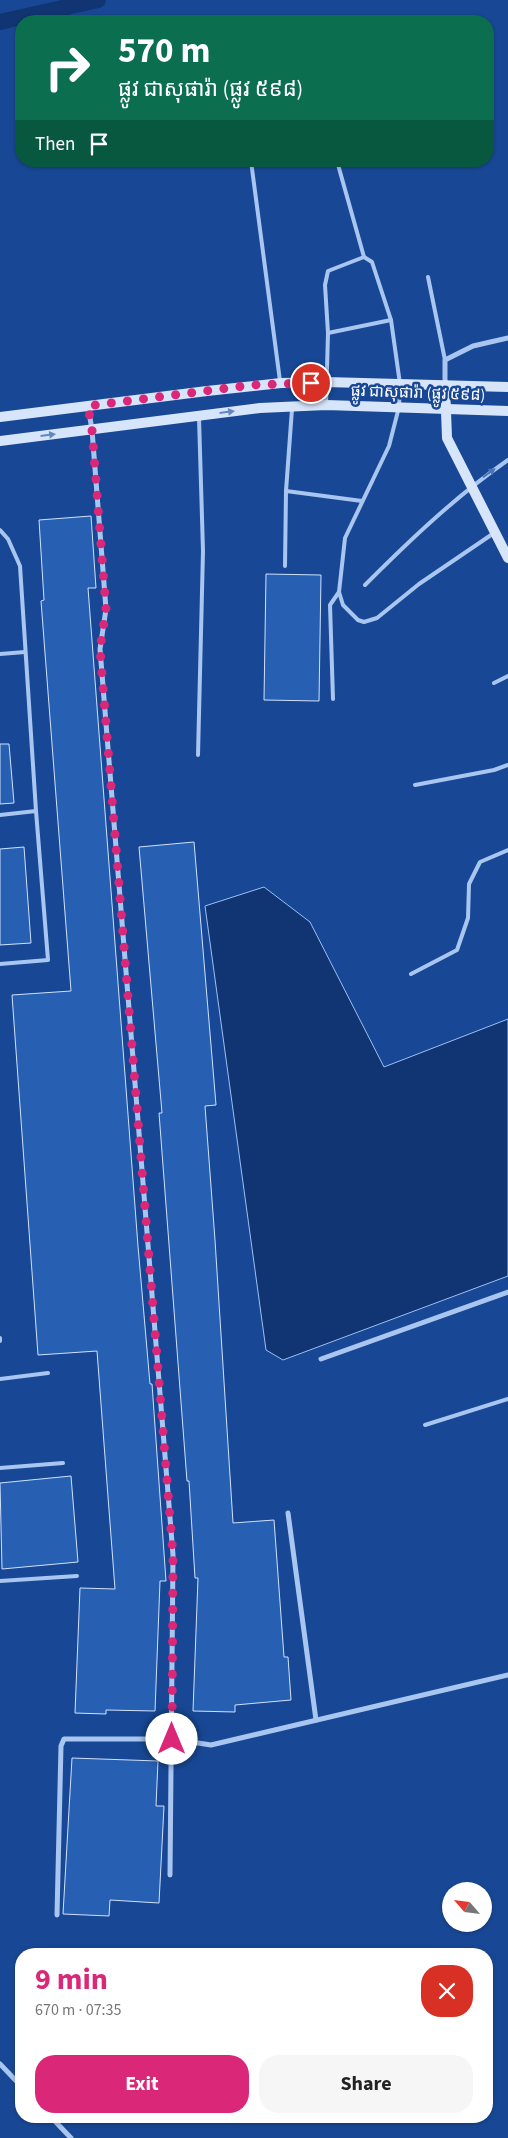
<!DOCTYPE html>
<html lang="en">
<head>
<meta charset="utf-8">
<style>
	:root { --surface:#fff; --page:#f6f6f6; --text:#222; --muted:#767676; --accent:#db2777 }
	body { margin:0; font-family:"Source Sans 3","Noto Sans Khmer",sans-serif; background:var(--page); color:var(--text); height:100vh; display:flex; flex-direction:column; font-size:19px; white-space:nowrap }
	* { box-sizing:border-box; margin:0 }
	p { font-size:16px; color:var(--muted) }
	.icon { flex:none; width:28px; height:28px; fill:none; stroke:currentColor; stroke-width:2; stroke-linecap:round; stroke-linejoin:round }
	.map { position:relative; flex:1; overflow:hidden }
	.details { position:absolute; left:15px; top:1948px; width:478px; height:175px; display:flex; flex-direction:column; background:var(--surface); border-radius:20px; box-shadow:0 1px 4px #0004 }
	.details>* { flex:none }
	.guide { position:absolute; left:15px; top:15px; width:479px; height:152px; border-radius:20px; box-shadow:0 1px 4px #0004; background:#0b6e4f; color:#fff; overflow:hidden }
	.needle { width:32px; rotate:298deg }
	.fabs { position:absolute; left:442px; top:1882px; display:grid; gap:10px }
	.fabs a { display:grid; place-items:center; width:50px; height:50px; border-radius:50%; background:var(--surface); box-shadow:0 1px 4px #0004; font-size:25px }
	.pin { position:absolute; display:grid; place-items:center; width:42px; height:42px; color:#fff; margin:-21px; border:2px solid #fff; border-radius:50%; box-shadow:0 1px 5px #0007 }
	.me { position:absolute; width:55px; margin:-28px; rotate:0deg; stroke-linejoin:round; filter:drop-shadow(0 0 4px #0008) }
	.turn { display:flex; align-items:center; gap:18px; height:105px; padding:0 20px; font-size:22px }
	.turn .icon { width:65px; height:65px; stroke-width:2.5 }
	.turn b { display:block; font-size:35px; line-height:42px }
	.then { display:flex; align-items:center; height:48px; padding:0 20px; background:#0003; gap:10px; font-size:19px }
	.round { display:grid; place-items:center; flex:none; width:52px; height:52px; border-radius:20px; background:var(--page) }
	.summary { display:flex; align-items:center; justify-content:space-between; height:85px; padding:0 20px }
	h1 { font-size:30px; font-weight:700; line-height:38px; color:var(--accent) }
	.button { display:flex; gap:10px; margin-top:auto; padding:10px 20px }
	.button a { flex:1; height:58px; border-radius:20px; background:var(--accent); color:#fff; font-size:20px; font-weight:700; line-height:58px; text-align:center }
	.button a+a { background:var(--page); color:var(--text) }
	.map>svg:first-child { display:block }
</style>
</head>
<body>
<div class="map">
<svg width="508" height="2138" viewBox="0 0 508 2138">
	<rect width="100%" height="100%" fill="#184895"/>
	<!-- water -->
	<path fill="#103572" stroke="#9cc0f3" d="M264,887L310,922L384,1067L508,1019V1276L283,1360L266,1350L205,906Z"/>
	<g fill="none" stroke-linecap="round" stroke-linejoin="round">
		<!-- canal -->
		<path stroke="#103572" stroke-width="16" d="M0,22L98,0"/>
	</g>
	<!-- building -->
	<g fill="#275fb3" stroke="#d0e2fb">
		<path d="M91,516L96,588H88L138,1246L150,1384H152L166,1581H160L155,1711L106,1710V1714L75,1713L80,1588L115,1589L97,1351L38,1355L12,995L71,991L41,601L44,600L39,520Z"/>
		<path d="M266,574L321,575L319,701L264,700Z"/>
		<path d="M0,744H9L14,803L0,804Z"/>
		<path d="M194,842L216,1105L205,1106L215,1240L233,1523L274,1520L284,1657H288L291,1700L235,1705V1712L193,1711L198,1578H195L189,1481H187L159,1113H162L139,847Z"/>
		<path d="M24,847L31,943L0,945V849Z"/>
		<path d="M71,1476L78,1562L2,1569L0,1483Z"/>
		<path d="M72,1758L158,1761L156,1806H164L159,1903L110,1900L109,1916L63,1914Z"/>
	</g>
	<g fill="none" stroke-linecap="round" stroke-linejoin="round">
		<!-- lane -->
		<g stroke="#a9c6f0" stroke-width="4">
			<path d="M251,161L280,381"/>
			<path d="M337,161L364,257L372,262L391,320L400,384L399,407L389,446L345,538L339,592L343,605L358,620L364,622L377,618L419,584L494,533"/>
			<path d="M428,277L445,360"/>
			<path d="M328,333L325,285L328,271L364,257"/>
			<path d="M326,405L328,333L391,320"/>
			<path d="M286,491L362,501"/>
			<path d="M0,530L8,539L20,566L36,811L0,815"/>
			<path d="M285,566L286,491L292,409"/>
			<path d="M365,585C410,540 455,497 508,460"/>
			<path d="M0,654L25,652"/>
			<path d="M494,683L508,676"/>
			<path d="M333,699L330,605L339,592"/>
			<path d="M198,755L203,551L199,418"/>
			<path d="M415,785L494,770L508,765"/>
			<path d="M0,964L48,960L36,811"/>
			<path d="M411,974L457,950L468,918L469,884L480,862L508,850"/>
			<path d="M0,1338V1341"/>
			<path d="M0,1379L48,1373"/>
			<path d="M425,1425L508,1399"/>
			<path d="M0,1468L63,1463"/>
			<path d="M0,1581L77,1576"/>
		</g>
		<!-- street -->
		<g stroke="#a9c6f0" stroke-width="5">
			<path d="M445,385V360L473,346L508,338"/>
			<path d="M88,406L92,430L106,609L100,649L173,1555L170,1875"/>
			<path d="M321,1359L508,1292"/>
			<path d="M288,1513L316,1720"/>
			<path d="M57,1915L61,1746L64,1739H172L211,1745L508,1675"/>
			<path d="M0,2064L21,2086"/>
			<path d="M50,2116L71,2138"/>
		</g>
		<!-- secondary -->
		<g stroke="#d7e5fb" stroke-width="10">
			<path d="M445,385L447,438L508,558"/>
			<path d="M0,417L207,391L281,383L326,382L508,387"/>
			<path d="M0,441L260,408L326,405L508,411"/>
		</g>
	</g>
	<!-- one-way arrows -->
	<defs><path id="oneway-solid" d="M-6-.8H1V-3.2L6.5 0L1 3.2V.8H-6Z" transform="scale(1.25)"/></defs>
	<g fill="#6487be">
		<use href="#oneway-solid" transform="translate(227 412) rotate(-7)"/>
		<use href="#oneway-solid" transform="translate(48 435) rotate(-7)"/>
	</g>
	<use fill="#4b74b5" href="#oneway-solid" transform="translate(489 473) rotate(-35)"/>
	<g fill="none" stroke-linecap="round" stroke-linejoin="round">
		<!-- route -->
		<path stroke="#db2777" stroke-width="9" stroke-dasharray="0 16.2" d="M172,1739L173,1555L100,649L106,609L92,430L88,406L252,385L311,383"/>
	</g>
	<g text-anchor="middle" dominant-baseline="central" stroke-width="5" stroke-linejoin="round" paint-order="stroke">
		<!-- street labels -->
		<g font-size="16" fill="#fff" stroke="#184895">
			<text transform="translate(418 393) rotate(2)">ផ្លូវ ជាសុផារ៉ា (ផ្លូវ ៥៩៨)</text>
		</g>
	</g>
</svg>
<div class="fabs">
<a><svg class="needle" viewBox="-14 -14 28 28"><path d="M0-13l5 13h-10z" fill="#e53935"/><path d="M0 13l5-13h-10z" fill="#767676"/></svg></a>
</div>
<div class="pin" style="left:311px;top:383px;background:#d93025"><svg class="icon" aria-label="arrive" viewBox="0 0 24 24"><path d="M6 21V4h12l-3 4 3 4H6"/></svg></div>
<svg class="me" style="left:172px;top:1739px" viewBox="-20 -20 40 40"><circle r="19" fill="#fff"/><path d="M0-13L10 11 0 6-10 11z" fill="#db2777"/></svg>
<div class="guide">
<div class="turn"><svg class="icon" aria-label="right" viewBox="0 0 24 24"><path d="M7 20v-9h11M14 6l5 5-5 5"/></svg><div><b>570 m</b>ផ្លូវ ជាសុផារ៉ា (ផ្លូវ ៥៩៨)</div></div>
<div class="then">Then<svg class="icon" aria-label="arrive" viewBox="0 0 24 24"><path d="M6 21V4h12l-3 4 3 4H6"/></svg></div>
</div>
<section class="details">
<div class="summary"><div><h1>9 min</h1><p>670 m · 07:35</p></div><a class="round" style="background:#d93025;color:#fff"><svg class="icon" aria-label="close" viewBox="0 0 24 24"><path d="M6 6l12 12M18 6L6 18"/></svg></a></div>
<div class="button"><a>Exit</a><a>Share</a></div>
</section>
</div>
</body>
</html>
